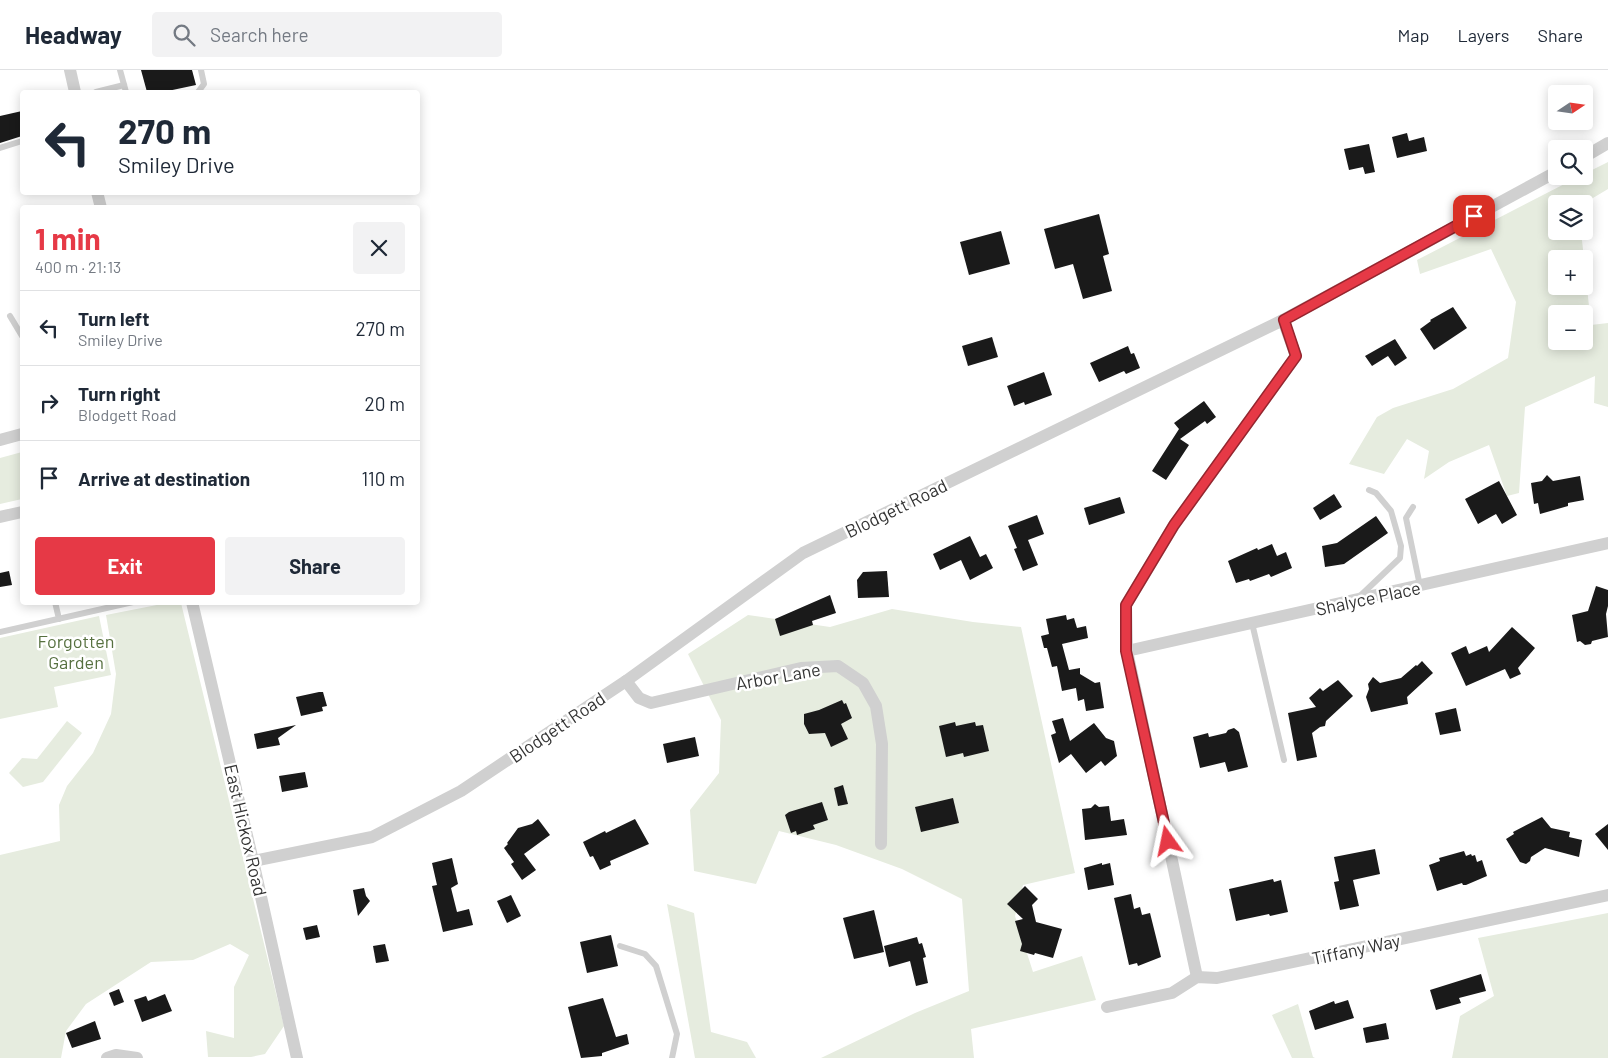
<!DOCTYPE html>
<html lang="en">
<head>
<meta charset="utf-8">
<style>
	:root { --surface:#fff; --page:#f2f2f3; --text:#1f2937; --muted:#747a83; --line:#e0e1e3; --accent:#e63946 }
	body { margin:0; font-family:Barlow,sans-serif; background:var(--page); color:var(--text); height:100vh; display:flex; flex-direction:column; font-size:19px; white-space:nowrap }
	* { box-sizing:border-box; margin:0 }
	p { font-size:16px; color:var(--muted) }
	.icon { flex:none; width:28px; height:28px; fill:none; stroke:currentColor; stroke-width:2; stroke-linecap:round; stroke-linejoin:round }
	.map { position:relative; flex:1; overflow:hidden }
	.side { position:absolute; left:20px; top:135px; width:400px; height:400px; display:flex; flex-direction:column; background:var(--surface); border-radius:5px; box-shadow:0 2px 12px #0003 }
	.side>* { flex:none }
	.top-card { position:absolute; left:20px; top:20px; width:400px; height:105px; border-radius:5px; box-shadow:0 2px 12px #0003; background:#fff; color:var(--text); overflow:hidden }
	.needle { width:32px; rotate:77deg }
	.controls { position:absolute; left:1548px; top:15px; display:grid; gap:10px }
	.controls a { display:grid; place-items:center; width:45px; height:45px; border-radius:5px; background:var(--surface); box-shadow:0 2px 12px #0003; font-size:25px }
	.pin { position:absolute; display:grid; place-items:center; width:42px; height:42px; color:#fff; margin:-21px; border-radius:10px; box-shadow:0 2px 8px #0006 }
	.me { position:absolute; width:55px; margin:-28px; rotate:348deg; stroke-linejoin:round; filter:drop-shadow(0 0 4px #0008) }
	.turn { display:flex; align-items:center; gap:18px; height:105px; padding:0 15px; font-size:22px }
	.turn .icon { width:65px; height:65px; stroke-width:2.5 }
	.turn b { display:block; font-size:35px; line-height:42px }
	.round { display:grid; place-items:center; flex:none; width:52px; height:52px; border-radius:5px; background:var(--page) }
	.headline { display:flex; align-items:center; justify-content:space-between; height:85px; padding:0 15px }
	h1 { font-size:30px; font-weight:700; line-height:38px; color:var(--accent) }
	.button { display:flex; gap:10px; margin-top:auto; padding:10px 15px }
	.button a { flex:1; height:58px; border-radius:5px; background:var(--accent); color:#fff; font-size:20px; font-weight:700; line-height:58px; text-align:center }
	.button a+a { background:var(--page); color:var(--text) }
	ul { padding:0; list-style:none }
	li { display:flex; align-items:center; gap:15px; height:75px; padding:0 15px; border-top:1px solid var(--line) }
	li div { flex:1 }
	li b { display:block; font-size:19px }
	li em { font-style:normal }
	header { display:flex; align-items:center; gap:30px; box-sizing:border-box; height:70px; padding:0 25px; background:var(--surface); border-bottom:1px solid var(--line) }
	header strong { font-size:24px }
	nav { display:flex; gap:28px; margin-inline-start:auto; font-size:18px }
	.search { width:350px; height:45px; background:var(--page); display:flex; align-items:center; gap:12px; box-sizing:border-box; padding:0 18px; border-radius:5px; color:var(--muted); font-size:19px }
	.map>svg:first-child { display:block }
</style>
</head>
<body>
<header>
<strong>Headway</strong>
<div class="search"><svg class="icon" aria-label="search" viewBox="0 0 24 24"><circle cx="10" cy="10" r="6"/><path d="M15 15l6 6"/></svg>Search here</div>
<nav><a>Map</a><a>Layers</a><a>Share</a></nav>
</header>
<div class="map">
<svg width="1608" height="988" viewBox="0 0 1608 988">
	<rect width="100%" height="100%" fill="#fff"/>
	<!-- green -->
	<g fill="#e6ecdf" fill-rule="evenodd">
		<path d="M1608,92V119L1583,134H1556V161H1581L1591,255L1608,253V337L1594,333L1595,306L1525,337L1519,423L1507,426L1489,375L1449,392L1424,409L1429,381L1407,369L1384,404L1349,394L1377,347L1393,338L1453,319L1508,288L1516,232L1491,179L1420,204L1417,190L1580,106H1584V104ZM1556,189H1584V216H1556ZM1556,244H1584V271H1556Z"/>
		<path d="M22,382V429L0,434V388Z"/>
		<path d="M167,533H181L284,956L265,984L251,987H208L206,961L234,968V917L249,885L230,874L193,890L151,892L86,934L66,961L61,988H0V785L60,771L59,735L67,716L93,683L111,644L116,604L106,545Z"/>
		<path d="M892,539L973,552L1021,557L1075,803L1023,815L1015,846L1033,902L1082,886L1096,930L971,959L974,988H821L915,943L969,921L962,829L902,799L836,775L779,761L756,814L694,801L690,740L719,703L721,650L688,584L748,545L830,557Z"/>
		<path d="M99,546L111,605L54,617L58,637L0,649V568Z"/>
		<path d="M67,651L82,663L43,712L23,717L9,703L22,688L37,689Z"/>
		<path d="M667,834L694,843L711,962L747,972L756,988H695Z"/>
		<path d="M1608,843V988H1452L1460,946L1494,926L1478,868Z"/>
		<path d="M1298,934L1313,987L1315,988H1292L1272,945Z"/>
	</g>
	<!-- building -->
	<g fill="#1a1a1a">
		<path d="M141,0H192L196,15L163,22H147Z"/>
		<path d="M22,41V66L0,73V46Z"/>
		<path d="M1407,63L1409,71L1424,67L1427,81L1397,88L1392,67Z"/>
		<path d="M1369,74L1375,102L1365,104L1363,97L1349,100L1344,79Z"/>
		<path d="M1099,144L1109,184L1103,186L1112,221L1083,229L1073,194L1055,199L1044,159Z"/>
		<path d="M1001,161L1010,194L969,205L960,172Z"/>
		<path d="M1453,237L1467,258L1434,280L1420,259L1431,251L1430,250Z"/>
		<path d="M992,267L998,287L968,296L962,276Z"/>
		<path d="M1395,269L1407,288L1395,296L1388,286L1372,296L1365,286Z"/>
		<path d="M1128,276L1131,284L1134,283L1140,298L1126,304L1124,301L1099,312L1090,293Z"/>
		<path d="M1044,302L1052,325L1025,335L1024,332L1014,336L1007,316Z"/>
		<path d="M1204,331L1216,347L1207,354L1205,351L1180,369L1189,375L1166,410L1152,401L1179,359L1174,353Z"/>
		<path d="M1547,405L1553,411L1580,406L1584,430L1568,433V436L1540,444L1538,433L1534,434L1531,413L1542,411Z"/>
		<path d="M1499,411L1517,445L1502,454L1496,444L1478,454L1465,429Z"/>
		<path d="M1334,424L1342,437L1320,450L1313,438Z"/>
		<path d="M1120,427L1125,443L1089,455L1084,438Z"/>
		<path d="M1037,445L1044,464L1028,470L1038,495L1023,501L1014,479L1017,478L1008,456Z"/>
		<path d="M1376,446L1388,463L1344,494L1325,497L1322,476L1337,473Z"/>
		<path d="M970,466L980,487L986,484L993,498L970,510L961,490L940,500L933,484Z"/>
		<path d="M1272,474L1277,486L1286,482L1292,498L1271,507L1269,504L1250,511L1249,509L1236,513L1228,491L1257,478L1258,480Z"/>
		<path d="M9,501L12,515L0,517V503Z"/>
		<path d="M887,501L889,527L858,528L857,510L863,502Z"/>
		<path d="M1596,516L1608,520V536L1606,544L1608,567L1592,571L1591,574L1585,575L1580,571L1577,572L1572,545L1588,541Z"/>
		<path d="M830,525L836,543L812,551L813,555L780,566L775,549Z"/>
		<path d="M1066,545L1067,550L1074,548L1077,558L1086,556L1088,568L1062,574L1069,600L1080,598V604L1095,613L1100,612L1104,638L1086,641L1084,629L1078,631L1076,618L1062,621L1057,596L1052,597L1047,578H1044L1041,566L1049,564L1046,549Z"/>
		<path d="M1512,557L1535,578L1518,598L1521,604L1510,609L1505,599L1466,616L1451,583L1466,576L1469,584L1487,576L1489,582Z"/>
		<path d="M1422,591L1433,603L1407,627L1408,634L1371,642L1366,627L1369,619L1368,614L1373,607L1380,613L1401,608L1416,595L1417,596Z"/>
		<path d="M1338,610L1353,626L1326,651L1325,656L1320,657L1312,663L1317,687L1297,691L1288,643L1316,637L1309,628L1320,618L1323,621Z"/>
		<path d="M319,622H323L327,636L322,637L323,641L301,646L296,627Z"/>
		<path d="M842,630L844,634L846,633L852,648L841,654L848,669L831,677L825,663L809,664L804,654V644L819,640Z"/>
		<path d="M1456,638L1461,661L1440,665L1435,643Z"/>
		<path d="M1063,648L1070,671L1094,653L1106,668L1114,671L1117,686L1105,696L1101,691L1086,703L1071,684L1059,693L1051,665L1056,663L1052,651Z"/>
		<path d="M955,652L956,656L975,652L976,656L983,655L989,681L964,687L963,683L946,687L939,656Z"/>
		<path d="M296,655L278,668L280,675L257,679L254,664Z"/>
		<path d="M1234,658L1239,662L1248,697L1228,702L1225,692L1200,698L1193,667L1208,663L1209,667L1226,663L1228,660Z"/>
		<path d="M695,667L699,686L667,693L663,674Z"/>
		<path d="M305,702L308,717L282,722L279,706Z"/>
		<path d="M843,715L848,734L838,736L834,718Z"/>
		<path d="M953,728L959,753L921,762L915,737Z"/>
		<path d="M822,732L828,750L813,755L815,759L797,765L796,761L791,763L785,745L789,742Z"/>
		<path d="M1095,734L1099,737L1109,736L1111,751L1124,749L1127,765L1085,770L1082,739L1091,738Z"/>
		<path d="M1542,747L1551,758L1570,762L1569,767L1582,770L1579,787L1545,778L1531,787L1530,791L1526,794L1520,792L1506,769L1514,764L1513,762Z"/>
		<path d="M538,749L550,765L524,784L536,800L522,810L511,794L514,792L504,778L508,774L507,773L518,758L532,754Z"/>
		<path d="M635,749L649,774L610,791L611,795L600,800L593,786L590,787L583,772L605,761L606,763Z"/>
		<path d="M1608,754V780L1595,764Z"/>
		<path d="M1375,779L1380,804L1353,810L1359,836L1340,840L1334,812L1339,811L1334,787Z"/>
		<path d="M1464,781L1466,786L1471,784L1472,786L1475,785L1477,792L1482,790L1487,806L1466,815H1463L1462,813L1437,821L1429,795L1440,791L1439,788Z"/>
		<path d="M452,788L458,814L451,818L457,842L469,839L473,855L443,862L432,816L437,815L432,793Z"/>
		<path d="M1102,793V795L1110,793L1114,815L1088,820L1084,798Z"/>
		<path d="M1273,809L1274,812L1281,810L1288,842L1270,846L1269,844L1236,851L1229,819Z"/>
		<path d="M1025,816L1038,829L1032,835L1036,852L1062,859L1053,888L1035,883L1034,885L1020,881L1022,874L1015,851L1023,849L1007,834Z"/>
		<path d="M364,818L366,826L370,831L358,846L353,820Z"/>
		<path d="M1131,824L1134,839L1140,837L1142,845L1150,843L1161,887L1138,896L1137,893L1129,895L1114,828Z"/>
		<path d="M511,825L521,846L507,853L497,831Z"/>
		<path d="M874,840L884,882L854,889L843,848Z"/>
		<path d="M317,855L320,867L306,870L303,858Z"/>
		<path d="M611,865L618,896L587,903L580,872Z"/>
		<path d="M917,867L919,874L922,873L926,887L923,888L928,913L916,916L910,891L889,897L884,876Z"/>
		<path d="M385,874L389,891L376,893L373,876Z"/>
		<path d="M1481,904L1486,921L1459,928L1461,933L1436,940L1430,920Z"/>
		<path d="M119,919L124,932L114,936L109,923Z"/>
		<path d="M165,924L172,941L142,952L134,930L146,926L148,931Z"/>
		<path d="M603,928L616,967L627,964L629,974L602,983V986L581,988L568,937Z"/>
		<path d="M1348,930L1354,948L1315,960L1309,941L1334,931L1335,934Z"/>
		<path d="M95,951L101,969L72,978L66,963Z"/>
		<path d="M1386,953L1389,969L1366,973L1363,958Z"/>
	</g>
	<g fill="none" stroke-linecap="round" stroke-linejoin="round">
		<!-- service -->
		<g stroke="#d0d0d0" stroke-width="6">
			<path d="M120,0L126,22"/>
			<path d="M96,22L124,15"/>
			<path d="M198,22L204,14L201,0"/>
			<path d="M0,78L22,71"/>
			<path d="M10,246L22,266"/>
			<path d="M1413,437L1406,448L1420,516"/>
			<path d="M1359,527L1400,488L1401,476L1391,441L1376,423L1369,420"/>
			<path d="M55,532L59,549"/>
			<path d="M1252,553L1284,690"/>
			<path d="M0,562L133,532"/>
			<path d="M620,876L645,884L656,896L677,964L672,988"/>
		</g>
		<!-- minor -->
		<g stroke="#d0d0d0" stroke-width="12">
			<path d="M70,0L75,22"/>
			<path d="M1584,87L1608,73"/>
			<path d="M97,122L101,138"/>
			<path d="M0,370L22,364"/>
			<path d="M0,447L22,442"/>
			<path d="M192,532L253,791L297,988"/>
			<path d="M1127,581L1608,473"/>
			<path d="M626,611L639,628L651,633L801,598L838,596L863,613L876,636L882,674L881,774"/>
			<path d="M253,791L372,767L461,721L626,611L803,483L1283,250L1556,102"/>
			<path d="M1197,907L1127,581L1126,535L1174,455L1296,286L1283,250"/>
			<path d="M1107,937L1172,923L1197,907L1217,908L1608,825"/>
			<path d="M107,988L116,985L137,988"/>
		</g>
	</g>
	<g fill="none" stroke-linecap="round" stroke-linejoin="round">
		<defs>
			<path id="route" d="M1168,771L1126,581V535L1174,455L1296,286L1284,250L1474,146"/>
		</defs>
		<!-- route casing -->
		<use href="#route" stroke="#96252e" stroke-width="12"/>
		<!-- route -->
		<use href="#route" stroke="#e63946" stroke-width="9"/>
	</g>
	<g text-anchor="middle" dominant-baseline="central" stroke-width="5" stroke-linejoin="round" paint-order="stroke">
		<!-- street labels -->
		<g font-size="18" fill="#333" stroke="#fff">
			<text transform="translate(896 438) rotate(-26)">Blodgett Road</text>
			<text transform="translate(1368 528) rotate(-12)">Shalyce Place</text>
			<text transform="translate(778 606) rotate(-10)">Arbor Lane</text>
			<text transform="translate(557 657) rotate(-34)">Blodgett Road</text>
			<text transform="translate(246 760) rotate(77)">East Hickox Road</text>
			<text transform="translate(1356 879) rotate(-12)">Tiffany Way</text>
		</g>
		<!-- park labels -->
		<g font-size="18" fill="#56703f" stroke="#fff">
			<text x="76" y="571">Forgotten<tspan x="76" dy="21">Garden</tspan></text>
		</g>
	</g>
</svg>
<div class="controls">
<a><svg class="needle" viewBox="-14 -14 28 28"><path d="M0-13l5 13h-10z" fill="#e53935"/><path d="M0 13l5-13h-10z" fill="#747a83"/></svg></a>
<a><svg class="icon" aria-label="search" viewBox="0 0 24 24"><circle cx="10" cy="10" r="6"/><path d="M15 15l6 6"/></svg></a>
<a><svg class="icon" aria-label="layers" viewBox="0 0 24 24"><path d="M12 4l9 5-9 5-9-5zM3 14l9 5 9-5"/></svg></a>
<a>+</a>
<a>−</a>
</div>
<div class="pin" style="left:1474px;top:146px;background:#d93025"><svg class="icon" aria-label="arrive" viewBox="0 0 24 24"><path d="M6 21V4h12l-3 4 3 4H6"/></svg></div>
<svg class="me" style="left:1168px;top:771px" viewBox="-20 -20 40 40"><path d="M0-17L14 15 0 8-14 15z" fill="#e63946" stroke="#fff" stroke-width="4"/></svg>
<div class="top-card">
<div class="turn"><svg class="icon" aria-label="left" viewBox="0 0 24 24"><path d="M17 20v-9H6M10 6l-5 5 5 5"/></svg><div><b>270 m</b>Smiley Drive</div></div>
</div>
<section class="side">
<div class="headline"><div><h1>1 min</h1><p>400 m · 21:13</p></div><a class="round"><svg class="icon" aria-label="close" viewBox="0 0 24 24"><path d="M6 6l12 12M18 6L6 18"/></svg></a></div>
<ul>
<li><svg class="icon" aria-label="left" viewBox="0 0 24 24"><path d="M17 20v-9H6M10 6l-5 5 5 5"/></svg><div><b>Turn left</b><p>Smiley Drive</p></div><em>270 m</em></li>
<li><svg class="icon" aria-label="right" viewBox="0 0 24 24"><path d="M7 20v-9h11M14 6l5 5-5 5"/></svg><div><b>Turn right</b><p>Blodgett Road</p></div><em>20 m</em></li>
<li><svg class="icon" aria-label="arrive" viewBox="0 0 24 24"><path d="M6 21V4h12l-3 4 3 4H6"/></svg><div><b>Arrive at destination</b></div><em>110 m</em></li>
</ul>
<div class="button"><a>Exit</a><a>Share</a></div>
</section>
</div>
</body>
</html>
